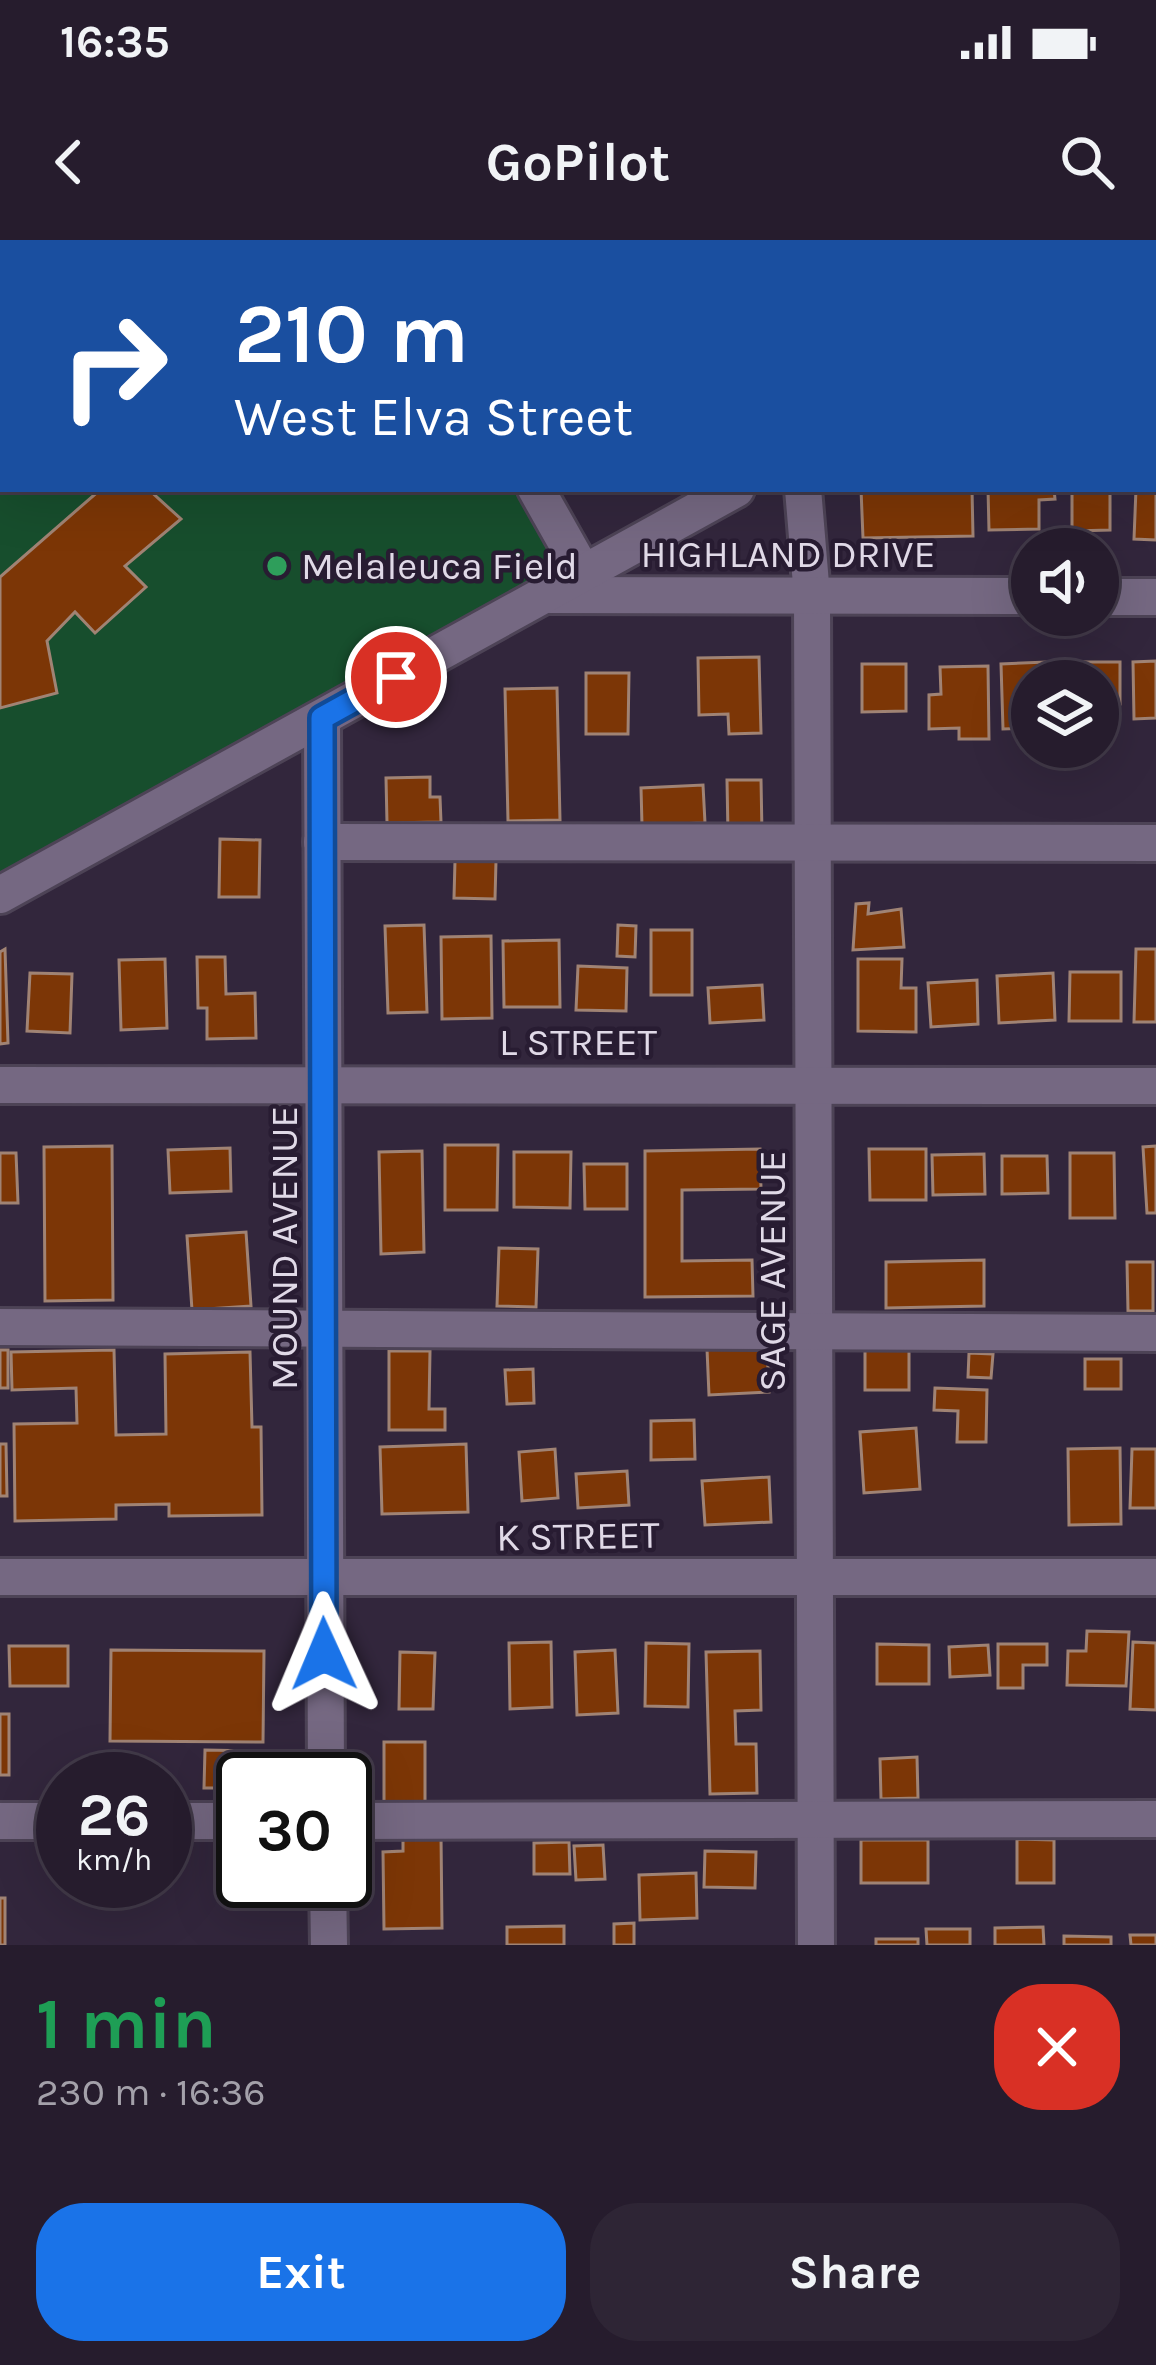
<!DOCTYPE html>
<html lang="en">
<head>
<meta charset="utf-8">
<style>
	:root { --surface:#261c2d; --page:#2e2535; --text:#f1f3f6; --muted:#a4a1aa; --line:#423a49; --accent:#1a73e8 }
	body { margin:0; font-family:Karla,sans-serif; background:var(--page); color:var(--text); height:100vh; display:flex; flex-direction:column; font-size:45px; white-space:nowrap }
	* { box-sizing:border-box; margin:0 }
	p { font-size:39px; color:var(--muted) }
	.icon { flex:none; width:66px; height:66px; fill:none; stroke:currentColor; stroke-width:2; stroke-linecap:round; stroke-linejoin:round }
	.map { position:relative; height:1705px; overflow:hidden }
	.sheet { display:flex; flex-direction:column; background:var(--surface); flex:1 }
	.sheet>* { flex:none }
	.banner { position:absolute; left:0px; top:0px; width:1158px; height:252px; box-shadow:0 12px 48px #0002,0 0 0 3px var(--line); background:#1a4fa0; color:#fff; overflow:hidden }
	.tools { position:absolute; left:1011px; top:288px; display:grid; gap:24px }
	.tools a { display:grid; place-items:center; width:108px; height:108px; border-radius:50%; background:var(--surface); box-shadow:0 12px 48px #0002,0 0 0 3px var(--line); font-size:60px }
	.speed { position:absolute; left:36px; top:1512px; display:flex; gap:24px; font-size:60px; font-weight:700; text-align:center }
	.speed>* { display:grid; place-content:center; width:156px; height:156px; border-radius:50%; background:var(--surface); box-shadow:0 12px 48px #0002,0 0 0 3px var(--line); line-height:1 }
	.speed small { font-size:30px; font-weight:400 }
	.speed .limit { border:6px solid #111; border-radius:18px; background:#fff; color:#111 }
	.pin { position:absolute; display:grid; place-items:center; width:102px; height:102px; color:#fff; margin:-51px; border:6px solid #fff; border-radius:50%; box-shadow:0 3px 12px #0007 }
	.me { position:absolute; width:132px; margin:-66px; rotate:359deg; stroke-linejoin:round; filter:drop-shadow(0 0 9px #0008) }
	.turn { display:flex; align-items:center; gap:42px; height:252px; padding:0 36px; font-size:54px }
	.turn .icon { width:156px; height:156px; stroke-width:2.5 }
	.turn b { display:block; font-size:84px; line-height:102px }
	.round { display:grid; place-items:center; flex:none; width:126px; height:126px; border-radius:48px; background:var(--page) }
	.head { display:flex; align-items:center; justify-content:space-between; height:204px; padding:0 36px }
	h1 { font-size:72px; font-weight:700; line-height:90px; color:#1e9e55 }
	.button { display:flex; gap:24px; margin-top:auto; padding:24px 36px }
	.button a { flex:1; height:138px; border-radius:48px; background:var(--accent); color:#fff; font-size:48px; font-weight:700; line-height:138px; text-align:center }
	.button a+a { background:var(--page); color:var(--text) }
	.status { display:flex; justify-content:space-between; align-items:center; height:84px; padding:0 60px; background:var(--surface); direction:ltr }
	.status svg { height:33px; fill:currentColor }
	header { display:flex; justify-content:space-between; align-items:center; height:156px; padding:0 36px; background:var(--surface); font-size:54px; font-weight:700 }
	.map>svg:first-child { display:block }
</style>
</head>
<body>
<div class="status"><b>16:35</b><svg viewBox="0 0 49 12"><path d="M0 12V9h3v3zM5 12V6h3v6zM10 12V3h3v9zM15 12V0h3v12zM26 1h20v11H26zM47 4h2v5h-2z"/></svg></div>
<header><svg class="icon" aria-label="back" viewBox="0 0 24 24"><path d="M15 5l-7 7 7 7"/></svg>GoPilot<svg class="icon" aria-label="search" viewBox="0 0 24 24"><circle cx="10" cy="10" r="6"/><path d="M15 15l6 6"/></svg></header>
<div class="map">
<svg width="1156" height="1705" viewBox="0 0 1156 1705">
	<rect width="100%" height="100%" fill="#32263c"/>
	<!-- grass -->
	<path fill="#174e2d" d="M0,0L400,3H3V249H536L563,298L545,355L0,656Z"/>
	<!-- building -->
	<g fill="#7c3606" stroke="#a08374" stroke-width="3">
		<path d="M1156,246V300L1134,299L1136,249Z"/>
		<path d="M101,249H148L181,279L125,326L146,347L95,393L75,372L47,401L57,453L0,468V337Z"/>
		<path d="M861,249H972L973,296L863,298Z"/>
		<path d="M988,249H1054L1055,259L1039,260V289L989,290Z"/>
		<path d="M1072,249H1110V290L1072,291Z"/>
		<path d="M759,417L761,493L729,494L728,474L699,475L698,418Z"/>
		<path d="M1156,421V478L1134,479L1133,422Z"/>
		<path d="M1046,422V441H1032V488L1003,489L1001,424Z"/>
		<path d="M1071,422H1120V464L1098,463V441H1071Z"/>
		<path d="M862,424H906V471L862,472Z"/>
		<path d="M988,426L989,499H959V488L929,489V455L941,454L940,427Z"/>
		<path d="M586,433H629L628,494H586Z"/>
		<path d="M557,448L560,580L508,581L505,449Z"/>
		<path d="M430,537V557H440L441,582L387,583L386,538Z"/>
		<path d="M727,540H761L762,593L728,594Z"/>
		<path d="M703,545L705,583L642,585L641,548Z"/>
		<path d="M220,599L260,600L259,657H219Z"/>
		<path d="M455,621H496L495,659L454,658Z"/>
		<path d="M869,663L868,674L901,669L904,707L853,710L856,664Z"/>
		<path d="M424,685L427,772L388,773L385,686Z"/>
		<path d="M618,685L636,686L635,717L617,716Z"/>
		<rect x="651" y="690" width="41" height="65"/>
		<path d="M491,696L492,778L442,779L441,697Z"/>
		<path d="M559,700L560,767H504L503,701Z"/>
		<path d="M5,709L8,803L0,804V712Z"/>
		<path d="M1136,709H1156V782H1134Z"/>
		<path d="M197,717H225L226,754L255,753L256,798L207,799V768H198Z"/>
		<path d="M165,719L167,788L121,790L119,720Z"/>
		<path d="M858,719H902L901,748H916V792L858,791Z"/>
		<path d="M578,726L627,728L626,771L576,770Z"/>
		<path d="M1070,732H1121V781H1069Z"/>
		<path d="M30,733L72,734L70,793L27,791Z"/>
		<path d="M1053,733L1055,780L999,783L997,736Z"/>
		<path d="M977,740L978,784L931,787L928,743Z"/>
		<path d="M762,745L764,780L710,783L708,748Z"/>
		<path d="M445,905H498L497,970H445Z"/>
		<path d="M112,906L113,1060L45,1061L44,907Z"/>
		<path d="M1156,906V973H1147L1143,907Z"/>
		<path d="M230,908L231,951L170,953L168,910Z"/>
		<path d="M760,909L761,949L682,950V1021L752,1020L753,1056L645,1057V911Z"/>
		<path d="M869,909H926V960H870Z"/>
		<path d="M422,911L424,1012L381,1014L379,912Z"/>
		<path d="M514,912H571L570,968L514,967Z"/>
		<path d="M0,913H16L18,963H0Z"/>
		<path d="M1070,913H1114L1115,978H1070Z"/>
		<path d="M984,914L985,954L933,955L932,915Z"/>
		<path d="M1002,916H1047L1048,953L1002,954Z"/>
		<path d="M584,924H627V969H585Z"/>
		<path d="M246,992L251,1066L192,1070L187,996Z"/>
		<path d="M499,1008L538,1009L536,1067L497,1066Z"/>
		<path d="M984,1020V1066L886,1068V1022Z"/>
		<path d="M1127,1022H1153V1071H1128Z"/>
		<path d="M767,1107L769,1152L709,1155L707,1109Z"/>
		<rect x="865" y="1107" width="44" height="43"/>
		<rect x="0" y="1110" width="8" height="38"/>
		<path d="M114,1110L116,1195L166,1194L165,1114L250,1112L252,1187H261L262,1275L169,1276V1264L116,1265V1279L15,1281L14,1184L77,1183L76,1148L12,1150L11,1112Z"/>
		<path d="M389,1111H430L429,1169H445V1190H389Z"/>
		<path d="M969,1113L993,1114L991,1138L968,1137Z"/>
		<rect x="1085" y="1119" width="36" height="30"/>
		<path d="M533,1129L534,1163L507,1164L505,1130Z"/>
		<path d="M935,1148L987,1150L986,1202H957L958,1171L934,1170Z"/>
		<path d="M694,1180L695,1219L651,1220V1181Z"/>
		<path d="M916,1188L920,1249L864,1253L860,1192Z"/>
		<path d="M0,1204H6L7,1256H0Z"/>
		<path d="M466,1204L468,1272L382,1274L380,1207Z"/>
		<path d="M1120,1208L1121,1284L1069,1285L1068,1209Z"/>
		<path d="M555,1209L558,1258L522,1261L519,1212Z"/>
		<path d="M1132,1209H1156V1268H1130Z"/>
		<path d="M627,1231L629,1265L578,1268L576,1234Z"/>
		<path d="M769,1237L771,1282L705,1285L702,1241Z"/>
		<path d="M1087,1391L1129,1392L1126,1446L1067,1445L1068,1411H1086Z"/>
		<path d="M551,1402L552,1467L510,1469L509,1403Z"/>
		<path d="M1133,1402L1156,1403V1470L1130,1469Z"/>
		<path d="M646,1403L689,1404L688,1467L645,1466Z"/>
		<path d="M877,1404L929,1405V1444H877Z"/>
		<path d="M998,1404H1047V1425H1023V1448H998Z"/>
		<path d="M988,1405L990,1435L950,1437L949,1407Z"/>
		<path d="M9,1406H68V1446H10Z"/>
		<path d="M111,1410L264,1411L263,1502L110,1501Z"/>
		<path d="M615,1410L618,1473L577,1475L575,1412Z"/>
		<path d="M760,1411L761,1470L735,1471L736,1504H756L757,1553L710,1554L706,1412Z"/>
		<path d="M400,1412L435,1413L433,1469H399Z"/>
		<rect x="0" y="1474" width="9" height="61"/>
		<path d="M384,1502H425V1566L384,1567Z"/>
		<path d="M205,1510L262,1511V1539H243V1548H204Z"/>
		<path d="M917,1517L918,1558L881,1559L880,1519Z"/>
		<path d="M441,1596L442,1688L384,1689L383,1612L403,1611V1597Z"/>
		<path d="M1017,1599L1054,1600V1643H1017Z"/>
		<rect x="861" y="1600" width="67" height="43"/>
		<path d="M569,1602L570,1634H534V1603Z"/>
		<path d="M603,1605L605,1639L576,1640L574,1606Z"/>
		<path d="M705,1611L756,1612L755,1648L704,1647Z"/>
		<path d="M696,1633L697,1678L640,1680L639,1635Z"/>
		<path d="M87,1641H133L132,1655L86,1653Z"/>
		<rect x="0" y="1658" width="5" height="47"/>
		<path d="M634,1683V1705H614V1684Z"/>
		<path d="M564,1686V1705H507V1687Z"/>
		<path d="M1043,1687L1044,1705H995V1688Z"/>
		<path d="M926,1689H970V1705H927Z"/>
		<path d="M1130,1695H1156V1705H1131Z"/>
		<path d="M1064,1696L1111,1697V1705H1064Z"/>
		<rect x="876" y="1699" width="42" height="6"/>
	</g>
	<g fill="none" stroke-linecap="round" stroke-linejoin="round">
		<defs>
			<g id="minor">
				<path d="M399,0L400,3"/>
				<path d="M665,0L666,3"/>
				<path d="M916,0L918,3"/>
				<path d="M1155,18H1156"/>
				<path d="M1155,109H1156"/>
				<path d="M536,249L584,334"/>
				<path d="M803,249L812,356L816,1705"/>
				<path d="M550,355L1032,356"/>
				<path d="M1098,357H1156"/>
				<path d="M322,478L326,1539"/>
				<path d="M322,602L1156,603"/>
				<path d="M0,655L736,249"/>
				<path d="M0,845L1156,846"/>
				<path d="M0,1087L1156,1093"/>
				<path d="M0,1337H1156"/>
				<path d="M0,1581H63"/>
				<path d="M165,1581H243"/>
				<path d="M345,1581L1156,1579"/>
				<path d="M328,1641L329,1705"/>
			</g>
		</defs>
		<!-- minor casing -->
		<use href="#minor" stroke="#4d4356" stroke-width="42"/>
		<!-- minor -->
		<use href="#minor" stroke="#756882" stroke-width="36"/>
	</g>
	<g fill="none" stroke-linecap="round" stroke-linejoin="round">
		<defs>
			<path id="route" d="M324,1414L322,478L396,437"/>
		</defs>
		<!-- route casing -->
		<use href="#route" stroke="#114b97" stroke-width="30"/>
		<!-- route -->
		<use href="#route" stroke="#1a73e8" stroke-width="21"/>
	</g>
	<!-- markers -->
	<circle fill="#2e9e5b" stroke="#281c32" stroke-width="4.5" cx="277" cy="326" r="12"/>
	<g text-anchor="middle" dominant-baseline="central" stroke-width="9" stroke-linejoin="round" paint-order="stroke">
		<!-- street labels -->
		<g font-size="39" fill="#e0d9e7" stroke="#281c32">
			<text x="788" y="314">HIGHLAND DRIVE</text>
			<text x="578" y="802">L STREET</text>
			<text transform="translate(284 1008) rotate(-90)">MOUND AVENUE</text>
			<text transform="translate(772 1031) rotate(-90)">SAGE AVENUE</text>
			<text transform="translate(578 1296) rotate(-1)">K STREET</text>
		</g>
		<!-- poi labels -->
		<g font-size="39" fill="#e0d9e7" stroke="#281c32" text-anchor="start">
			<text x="301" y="326">Melaleuca Field</text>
		</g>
	</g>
</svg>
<div class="tools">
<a><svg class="icon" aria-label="sound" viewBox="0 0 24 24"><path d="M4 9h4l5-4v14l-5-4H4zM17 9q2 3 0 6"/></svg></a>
<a><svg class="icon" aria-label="layers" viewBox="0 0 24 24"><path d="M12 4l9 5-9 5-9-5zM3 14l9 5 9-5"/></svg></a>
</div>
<div class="speed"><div>26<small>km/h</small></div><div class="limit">30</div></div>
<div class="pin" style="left:396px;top:437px;background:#d93025"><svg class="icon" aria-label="arrive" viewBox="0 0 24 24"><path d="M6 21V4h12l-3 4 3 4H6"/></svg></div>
<svg class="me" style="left:324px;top:1414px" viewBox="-20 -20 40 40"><path d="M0-17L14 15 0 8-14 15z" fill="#1a73e8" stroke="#fff" stroke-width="4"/></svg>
<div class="banner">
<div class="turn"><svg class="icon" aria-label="right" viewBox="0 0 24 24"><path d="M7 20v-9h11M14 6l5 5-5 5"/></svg><div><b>210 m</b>West Elva Street</div></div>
</div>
</div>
<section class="sheet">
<div class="head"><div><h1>1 min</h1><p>230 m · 16:36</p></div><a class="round" style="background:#d93025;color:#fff"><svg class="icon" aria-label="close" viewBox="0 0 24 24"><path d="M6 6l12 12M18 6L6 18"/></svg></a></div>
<div class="button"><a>Exit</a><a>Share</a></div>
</section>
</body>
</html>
